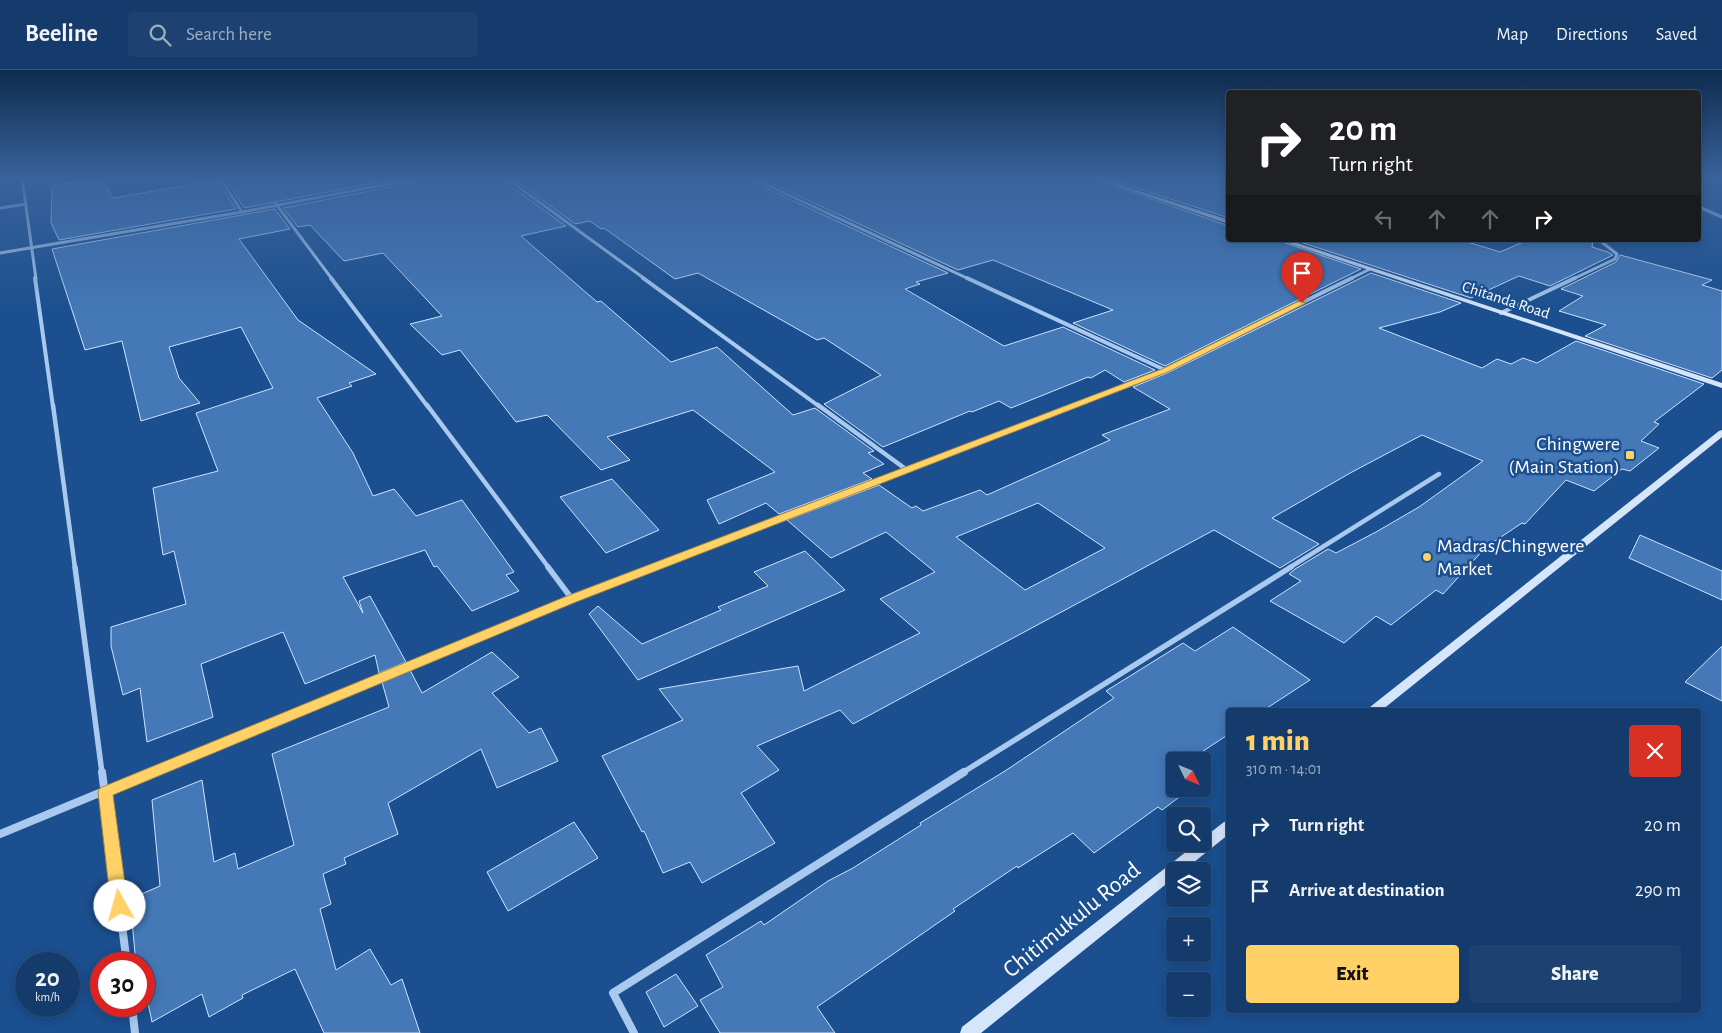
<!DOCTYPE html>
<html lang="en">
<head>
<meta charset="utf-8">
<style>
	:root { --surface:#143b6b; --page:#1d4271; --text:#f1f3f6; --muted:#9dadc1; --line:#33557e; --accent:#ffd166 }
	body { margin:0; font-family:"Alegreya Sans",sans-serif; background:var(--page); color:var(--text); height:100vh; display:flex; flex-direction:column; font-size:19px; white-space:nowrap }
	* { box-sizing:border-box; margin:0 }
	p { font-size:16px; color:var(--muted) }
	.icon { flex:none; width:28px; height:28px; fill:none; stroke:currentColor; stroke-width:2; stroke-linecap:round; stroke-linejoin:round }
	.map { position:relative; flex:1; overflow:hidden }
	.sheet { position:absolute; left:1226px; top:638px; width:475px; height:305px; display:flex; flex-direction:column; background:var(--surface); border-radius:5px; box-shadow:0 2px 12px #0003,0 0 0 1px var(--line) }
	.sheet>* { flex:none }
	.guide { position:absolute; left:1226px; top:20px; width:475px; height:152px; border-radius:5px; box-shadow:0 2px 12px #0003,0 0 0 1px var(--line); background:#202124; color:#fff; overflow:hidden }
	.needle { width:32px; rotate:133deg }
	.tools { position:absolute; left:1166px; top:682px; display:grid; gap:10px }
	.tools a { display:grid; place-items:center; width:45px; height:45px; border-radius:5px; background:var(--surface); box-shadow:0 2px 12px #0003,0 0 0 1px var(--line); font-size:25px }
	.speed { position:absolute; left:15px; top:882px; display:flex; gap:10px; font-size:25px; font-weight:700; text-align:center }
	.speed>* { display:grid; place-content:center; width:65px; height:65px; border-radius:50%; background:var(--surface); box-shadow:0 2px 12px #0003,0 0 0 1px var(--line); line-height:1 }
	.speed small { font-size:12px; font-weight:400 }
	.speed .limit { border:8px solid #d22; background:#fff; color:#111 }
	.pin { position:absolute; display:grid; place-items:center; width:42px; height:42px; color:#fff; margin:-51px -21px; border-radius:50% 50% 50% 0; rotate:-45deg; box-shadow:0 0 5px #0007 }
	.pin .icon { rotate:45deg }
	.me { position:absolute; width:55px; margin:-28px; rotate:353deg; stroke-linejoin:round; filter:drop-shadow(0 0 4px #0008) }
	.turn { display:flex; align-items:center; gap:18px; height:105px; padding:0 20px; font-size:22px }
	.turn .icon { width:65px; height:65px; stroke-width:2.5 }
	.turn b { display:block; font-size:35px; line-height:42px }
	.lanes { display:flex; align-items:center; height:48px; padding:0 20px; background:#0003; justify-content:center; gap:25px; direction:ltr }
	.lanes .off { opacity:.35 }
	.round { display:grid; place-items:center; flex:none; width:52px; height:52px; border-radius:5px; background:var(--page) }
	.headline { display:flex; align-items:center; justify-content:space-between; height:85px; padding:0 20px }
	h1 { font-size:30px; font-weight:800; line-height:38px; color:var(--accent) }
	.button { display:flex; gap:10px; margin-top:auto; padding:10px 20px }
	.button a { flex:1; height:58px; border-radius:5px; background:var(--accent); color:#111; font-size:20px; font-weight:800; line-height:58px; text-align:center }
	.button a+a { background:var(--page); color:var(--text) }
	ul { padding:0; list-style:none }
	li { display:flex; align-items:center; gap:15px; height:65px; padding:0 20px }
	li div { flex:1 }
	li b { display:block; font-size:19px }
	li em { font-style:normal }
	header { display:flex; align-items:center; gap:30px; box-sizing:border-box; height:70px; padding:0 25px; background:var(--surface); border-bottom:1px solid var(--line) }
	header strong { font-size:24px }
	nav { display:flex; gap:28px; margin-inline-start:auto; font-size:18px }
	.search { width:350px; height:45px; background:var(--page); display:flex; align-items:center; gap:12px; box-sizing:border-box; padding:0 18px; border-radius:5px; color:var(--muted); font-size:19px }
	.map>svg:first-child { display:block }
</style>
</head>
<body>
<header>
<strong>Beeline</strong>
<div class="search"><svg class="icon" aria-label="search" viewBox="0 0 24 24"><circle cx="10" cy="10" r="6"/><path d="M15 15l6 6"/></svg>Search here</div>
<nav><a>Map</a><a>Directions</a><a>Saved</a></nav>
</header>
<div class="map">
<svg width="1722" height="963" viewBox="0 0 1722 963">
	<rect width="100%" height="100%" fill="#1b4f8f"/>
	<!-- building -->
	<g fill="#4478b7" stroke="#cfe3fa" fill-rule="evenodd">
		<path d="M231,108H402L244,138L225,109Z"/>
		<path d="M422,108H503L504,111L566,156L521,166L597,232L601,231L671,292L717,277L793,345L815,338L874,381L868,383L884,394L863,403L872,409L779,444L766,433L719,454L707,430L775,402L693,340L607,367L630,390L601,400L547,345L516,352L460,280L442,285L410,254L442,246L383,183L344,191L310,155L298,157L283,138L420,111Z"/>
		<path d="M512,108H749L751,111L948,203L916,212L920,214L905,219L1004,276L1063,257L1155,300L1124,312L1105,300L1091,308L1088,307L1011,338L999,331L972,342L970,341L883,377L824,334L881,305L824,268L817,270L698,203L675,209L604,158L601,159L590,151L575,154Z"/>
		<path d="M760,108H1091L1229,156V170H1277L1361,199L1165,296L1073,253L1113,240L993,190L958,200Z"/>
		<path d="M1106,108H1229V148Z"/>
		<path d="M83,110L86,113L103,110L113,128L217,110L236,139L59,170L51,153L52,116Z"/>
		<path d="M275,139L290,159L239,169L298,250L376,304L349,313L352,316L317,328L353,383L373,426L394,419L416,446L462,430L514,502L506,505L519,521L472,541L437,496L434,497L425,480L343,507L363,543L359,531L370,526L406,592L379,603L375,585L305,614L283,562L201,594L213,647L147,672L140,618L123,625L111,576V557L186,534L174,481L163,485L153,418L218,401L196,343L273,318L241,257L169,277L179,308L200,333L141,351L122,271L85,280L52,179Z"/>
		<path d="M1294,170H1461L1500,182L1528,170H1593L1592,177L1608,182L1613,185L1550,216L1519,206L1471,228Z"/>
		<path d="M1620,185L1712,210L1702,215L1722,221V300L1712,308L1585,266L1606,255L1559,241L1583,226L1561,219L1616,192Z"/>
		<path d="M1371,203L1461,233L1440,242L1379,258L1482,298L1497,289L1511,294L1523,288L1537,293L1576,271L1704,314L1654,352L1659,354L1641,371L1659,378L1630,401L1622,399L1594,421L1566,410L1525,454L1522,453L1486,477L1443,524L1436,520L1391,555L1376,546L1344,573L1270,531L1301,511L1289,504L1295,499L1328,479L1336,483L1376,462L1419,437L1483,391L1422,365L1352,402L1272,448L1319,474L1280,498L1214,460L853,654L840,640L757,676L779,700L741,723L775,773L702,813L690,792L663,803L644,761L642,762L602,686L683,650L659,619L798,596L804,621L920,563L880,529L935,502L886,462L831,488L787,450L879,415L912,438L916,436L923,441L980,420L987,425L1110,370L1102,365L1170,339L1133,317L1167,303ZM1038,433L1105,478L1025,520L956,467Z"/>
		<path d="M612,409L659,460L606,483L560,427Z"/>
		<path d="M1640,465L1722,501V530L1629,488Z"/>
		<path d="M805,481L845,520L638,610L589,544L598,536L642,574L721,540L718,537L768,516L754,502Z"/>
		<path d="M1233,557L1310,610L1264,640H1229V664L1191,689L1194,691H1175V719H1190L1162,740L1158,737L1094,783L1073,763L1018,798L1017,796L953,839L955,841L817,937L835,963H720L700,930L723,917L706,885L761,851L764,855L828,811L853,798L921,755L920,753L1005,701L1114,628L1106,621L1183,573L1195,581Z"/>
		<path d="M1722,576V631L1685,612Z"/>
		<path d="M492,582L519,607L492,623L529,663L541,658L558,691L497,718L481,679L388,733L398,764L344,788L346,794L323,804L331,834L320,839L336,900L370,879L391,915L402,909L420,963H324L295,899L242,925L243,928L209,947L202,924L152,952L144,914V894H136L130,829L160,816L152,730L202,710L214,792L235,783L238,799L294,775L272,684L389,637L382,612L410,600L422,623Z"/>
		<path d="M574,752L598,788L508,841L487,802Z"/>
		<path d="M676,904L698,936L664,957L646,922Z"/>
	</g>
	<g fill="none" stroke-linecap="round" stroke-linejoin="round">
		<!-- street-far4 -->
		<g stroke="#a9c9ee" stroke-width="3">
			<path d="M22,108L36,209"/>
			<path d="M220,108L242,142"/>
			<path d="M506,108L645,209"/>
			<path d="M752,108L969,209"/>
			<path d="M276,134L332,209"/>
			<path d="M1699,137L1722,147"/>
			<path d="M0,138L26,134"/>
			<path d="M0,183L242,142L419,108"/>
			<path d="M1350,209L1370,199"/>
			<path d="M1573,209L1615,189L1617,184L1599,170"/>
		</g>
		<!-- street-far3 -->
		<g stroke="#a9c9ee" stroke-width="4">
			<path d="M35,208L53,337"/>
			<path d="M331,208L428,337"/>
			<path d="M643,208L820,337"/>
			<path d="M967,208L1165,300"/>
			<path d="M1501,243L1575,208"/>
			<path d="M1070,337L1165,300L1352,208"/>
		</g>
		<!-- street-far2 -->
		<g stroke="#a9c9ee" stroke-width="4.5">
			<path d="M53,335L75,498"/>
			<path d="M427,335L549,498"/>
			<path d="M818,335L907,400"/>
			<path d="M652,498L1074,335"/>
			<path d="M1289,498L1439,404"/>
		</g>
		<!-- street-far1 -->
		<g stroke="#a9c9ee" stroke-width="5.5">
			<path d="M75,497L102,703"/>
			<path d="M548,497L572,529"/>
			<path d="M147,703L572,529L655,497"/>
			<path d="M962,703L1291,497"/>
		</g>
		<!-- street -->
		<g stroke="#a9c9ee" stroke-width="8">
			<path d="M102,702L127,894"/>
			<path d="M0,764L150,702"/>
			<path d="M132,936L135,963"/>
			<path d="M634,963L613,923L964,702"/>
		</g>
		<!-- secondary -->
		<g fill="#d6e6fa" fill-rule="evenodd">
			<path d="M1093,108H1100L1229,150V154Z"/>
			<path d="M1279,170H1288L1722,313V318Z"/>
			<path d="M1722,360V367L1382,640H1368L1370,637L1719,361Z"/>
			<path d="M1229,750V764L1183,801H1175V807L981,963H960L962,957L1196,774H1202V769L1224,752Z"/>
		</g>
	</g>
	<!-- sky -->
	<linearGradient id="sky" x2="0" y2="1"><stop stop-color="#0f2b4f"/><stop offset="0.44" stop-color="#39639b"/><stop offset="1" stop-color="#39639b" stop-opacity="0"/></linearGradient>
	<rect width="1722" height="243" fill="url(#sky)"/>
	<!-- route -->
	<path fill="#ffd166" stroke="#a68842" d="M1299,231L1306,233L1168,302L576,532L113,725L128,836L125,842L120,844L114,842L111,836L98,722L100,718L567,526L1162,299Z"/>
	<!-- markers -->
	<g fill="#ffd166" stroke="#1b4f8f" stroke-width="2">
		<rect x="1625" y="380" width="10" height="10" rx="2.5"/>
		<circle cx="1427" cy="487" r="5"/>
	</g>
	<g text-anchor="middle" dominant-baseline="central" stroke-width="5" stroke-linejoin="round" paint-order="stroke">
		<!-- far-street labels -->
		<g font-size="16" fill="#fff" stroke="#1b4f8f">
			<text transform="translate(1506 230) rotate(18)">Chitanda Road</text>
		</g>
		<!-- poi labels -->
		<g font-size="20" fill="#fff" stroke="#1b4f8f" text-anchor="end">
			<text x="1620" y="374">Chingwere<tspan x="1620" dy="23">(Main Station)</tspan></text>
			<text x="1437" y="476" text-anchor="start">Madras/Chingwere<tspan x="1437" dy="23">Market</tspan></text>
		</g>
		<!-- near-street labels -->
		<g font-size="24" fill="#fff" stroke="#1b4f8f">
			<text transform="translate(1072 850) rotate(-39)">Chitimukulu Road</text>
		</g>
	</g>
</svg>
<div class="tools">
<a><svg class="needle" viewBox="-14 -14 28 28"><path d="M0-13l5 13h-10z" fill="#e53935"/><path d="M0 13l5-13h-10z" fill="#9dadc1"/></svg></a>
<a><svg class="icon" aria-label="search" viewBox="0 0 24 24"><circle cx="10" cy="10" r="6"/><path d="M15 15l6 6"/></svg></a>
<a><svg class="icon" aria-label="layers" viewBox="0 0 24 24"><path d="M12 4l9 5-9 5-9-5zM3 14l9 5 9-5"/></svg></a>
<a>+</a>
<a>−</a>
</div>
<div class="speed"><div>20<small>km/h</small></div><div class="limit">30</div></div>
<div class="pin" style="left:1302px;top:233px;background:#d93025"><svg class="icon" aria-label="arrive" viewBox="0 0 24 24"><path d="M6 21V4h12l-3 4 3 4H6"/></svg></div>
<svg class="me" style="left:120px;top:836px" viewBox="-20 -20 40 40"><circle r="19" fill="#fff"/><path d="M0-13L10 11 0 6-10 11z" fill="#ffd166"/></svg>
<div class="guide">
<div class="turn"><svg class="icon" aria-label="right" viewBox="0 0 24 24"><path d="M7 20v-9h11M14 6l5 5-5 5"/></svg><div><b>20 m</b>Turn right</div></div>
<div class="lanes"><svg class="icon off" aria-label="left" viewBox="0 0 24 24"><path d="M17 20v-9H6M10 6l-5 5 5 5"/></svg><svg class="icon off" aria-label="ahead" viewBox="0 0 24 24"><path d="M12 20V5M6 11l6-6 6 6"/></svg><svg class="icon off" aria-label="ahead" viewBox="0 0 24 24"><path d="M12 20V5M6 11l6-6 6 6"/></svg><svg class="icon" aria-label="right" viewBox="0 0 24 24"><path d="M7 20v-9h11M14 6l5 5-5 5"/></svg></div>
</div>
<section class="sheet">
<div class="headline"><div><h1>1 min</h1><p>310 m · 14:01</p></div><a class="round" style="background:#d93025;color:#fff"><svg class="icon" aria-label="close" viewBox="0 0 24 24"><path d="M6 6l12 12M18 6L6 18"/></svg></a></div>
<ul>
<li><svg class="icon" aria-label="right" viewBox="0 0 24 24"><path d="M7 20v-9h11M14 6l5 5-5 5"/></svg><div><b>Turn right</b></div><em>20 m</em></li>
<li><svg class="icon" aria-label="arrive" viewBox="0 0 24 24"><path d="M6 21V4h12l-3 4 3 4H6"/></svg><div><b>Arrive at destination</b></div><em>290 m</em></li>
</ul>
<div class="button"><a>Exit</a><a>Share</a></div>
</section>
</div>
</body>
</html>
